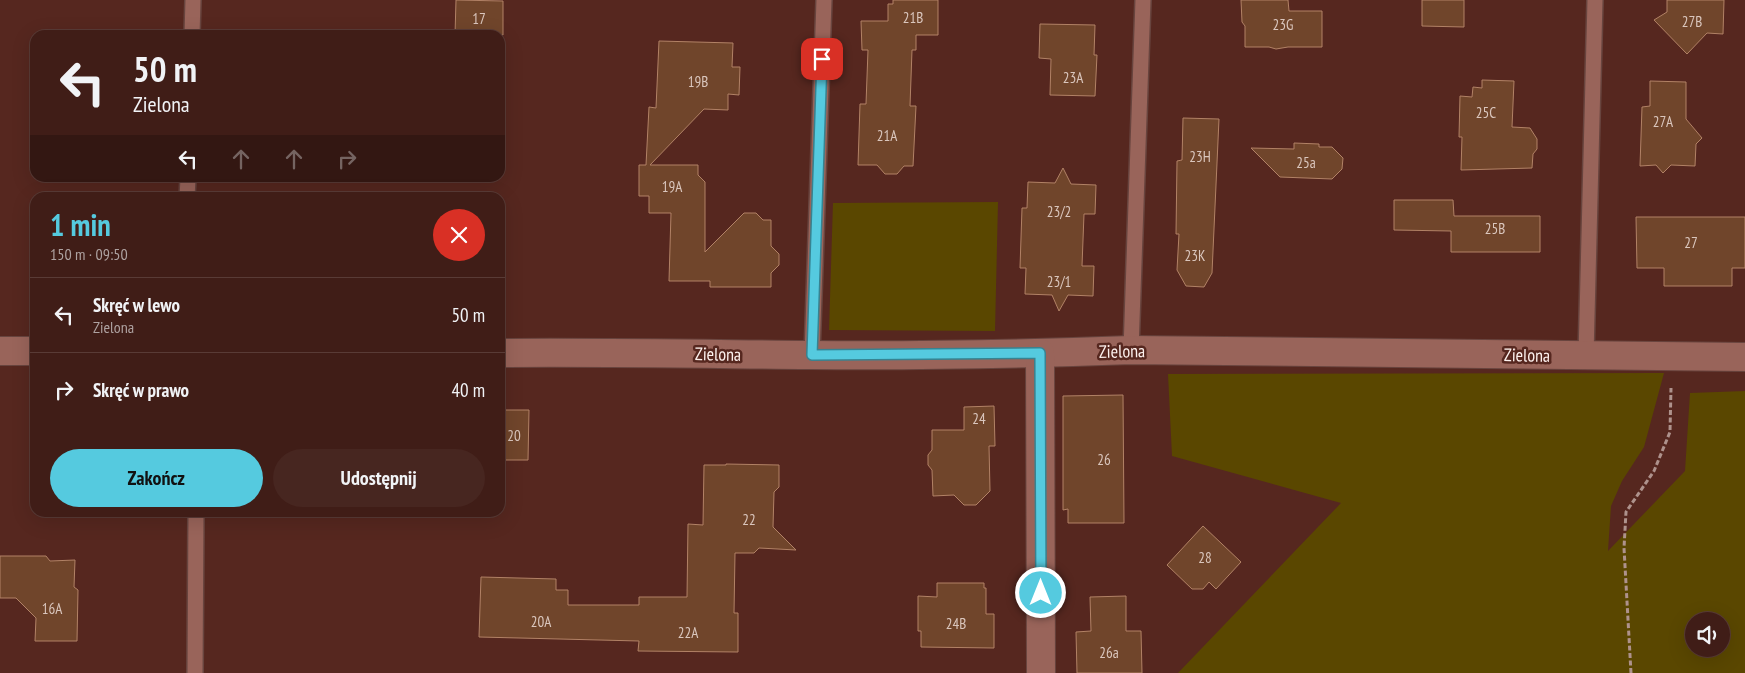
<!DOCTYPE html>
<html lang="pl">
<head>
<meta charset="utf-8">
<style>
	:root { --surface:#401d17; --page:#472620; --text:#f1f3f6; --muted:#aea2a1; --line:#593b36; --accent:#55cadf }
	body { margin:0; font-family:"PT Sans Narrow",sans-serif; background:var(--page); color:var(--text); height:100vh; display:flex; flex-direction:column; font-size:19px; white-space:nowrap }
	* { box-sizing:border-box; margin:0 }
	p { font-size:16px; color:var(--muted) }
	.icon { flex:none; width:28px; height:28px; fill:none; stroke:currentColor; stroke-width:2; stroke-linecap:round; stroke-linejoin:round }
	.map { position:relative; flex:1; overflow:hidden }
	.drawer { position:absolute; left:30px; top:192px; width:475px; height:325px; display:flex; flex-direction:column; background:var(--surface); border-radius:15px; box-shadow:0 5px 20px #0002,0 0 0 1px var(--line) }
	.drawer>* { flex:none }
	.banner { position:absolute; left:30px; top:30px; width:475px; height:152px; border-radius:15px; box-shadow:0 5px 20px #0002,0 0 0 1px var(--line); background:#401d17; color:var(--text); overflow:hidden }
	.buttons { position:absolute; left:1685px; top:612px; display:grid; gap:10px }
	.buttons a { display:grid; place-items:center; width:45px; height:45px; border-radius:50%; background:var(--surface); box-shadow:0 5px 20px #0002,0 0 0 1px var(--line); font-size:25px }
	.pin { position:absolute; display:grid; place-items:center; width:42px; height:42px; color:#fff; margin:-21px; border-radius:10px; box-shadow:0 2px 8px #0006 }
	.me { position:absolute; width:55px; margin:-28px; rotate:0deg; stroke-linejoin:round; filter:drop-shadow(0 0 4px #0008) }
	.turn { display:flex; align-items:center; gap:18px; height:105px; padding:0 20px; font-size:22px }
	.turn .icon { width:65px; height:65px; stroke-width:2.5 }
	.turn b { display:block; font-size:35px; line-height:42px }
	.lanes { display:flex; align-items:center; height:48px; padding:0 20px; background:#0003; justify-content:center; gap:25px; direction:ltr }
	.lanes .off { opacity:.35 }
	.round { display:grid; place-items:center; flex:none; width:52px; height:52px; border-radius:26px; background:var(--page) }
	.overview { display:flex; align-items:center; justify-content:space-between; height:85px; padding:0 20px }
	h1 { font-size:30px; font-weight:700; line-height:38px; color:var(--accent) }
	.primary-button { display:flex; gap:10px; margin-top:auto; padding:10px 20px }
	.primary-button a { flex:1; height:58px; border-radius:30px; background:var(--accent); color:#111; font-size:20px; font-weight:700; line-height:58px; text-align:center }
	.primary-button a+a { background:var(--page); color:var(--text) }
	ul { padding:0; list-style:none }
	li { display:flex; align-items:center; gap:15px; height:75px; padding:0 20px; border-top:1px solid var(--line) }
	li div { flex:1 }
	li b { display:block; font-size:19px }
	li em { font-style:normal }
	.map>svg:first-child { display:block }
</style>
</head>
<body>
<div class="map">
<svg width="1745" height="673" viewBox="0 0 1745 673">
	<rect width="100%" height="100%" fill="#56271f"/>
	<!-- green -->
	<g fill="#5a4700" fill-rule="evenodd">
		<path d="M998,202L995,331L829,330L833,203Z"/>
		<path d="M1664,373L1644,447L1622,481L1611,506L1608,551L1685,471L1690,393L1745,391V673H1178L1341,503L1172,456L1168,374ZM1721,621V649H1694V621Z"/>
	</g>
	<!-- building -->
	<g fill="#70452b" stroke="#b28266">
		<path d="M456,0L503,1V35H455Z"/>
		<path d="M893,0H938V35H916V50H912L910,106H916L913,166H904L897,174H885L877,165H858L860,104H866L868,50H862L861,21H888V4H893Z"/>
		<path d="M1241,0H1288L1289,11H1322V47H1288L1276,49L1269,47H1245V26L1242,22Z"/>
		<path d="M1422,0H1464V27L1422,26Z"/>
		<path d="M1667,0H1724L1723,34L1707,33L1687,54L1654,20L1667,12Z"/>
		<path d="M1040,24L1095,25L1094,55H1097L1095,96L1050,95L1051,59L1039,58Z"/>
		<path d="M659,41L733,43L732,67H740L739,95L728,94V110L704,109L650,165H698V175L705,182V252L744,213H756L763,220H771V246L779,254V265L771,273V287H710V281H669L671,213H649V196H639V165H646L649,107L656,108Z"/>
		<path d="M1482,80L1514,81L1512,127L1530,128L1537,139V149L1533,154L1532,168L1461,170L1462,137H1459L1460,96L1472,97L1473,87L1482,88Z"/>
		<path d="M1650,81L1686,82V119L1702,138L1696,144L1695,166L1671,165L1663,173L1656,165L1640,166L1642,107L1650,106Z"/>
		<path d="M1183,118L1219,119L1212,273L1204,287L1186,286L1177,270L1179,234H1176L1177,161L1182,160Z"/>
		<path d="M1294,143L1319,144V147H1332L1343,158L1342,169L1332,179L1280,177L1251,148L1294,149Z"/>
		<path d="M1063,168L1071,184L1096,185L1095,214H1084L1082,266H1094L1093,296L1068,295L1059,311L1052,295L1025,294L1026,268H1020L1022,208H1027L1028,182L1055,183Z"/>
		<path d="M1394,200H1453L1454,216H1540V252H1451V231L1394,230Z"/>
		<path d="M1636,217H1745V268H1732V286H1664V268H1637Z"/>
		<path d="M1123,395L1124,523H1068V509L1063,510V396Z"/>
		<path d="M994,406L995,446H989L990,491L976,505H964L954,495L933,496L932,470L928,465V455L932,450V430H964V407Z"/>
		<path d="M500,410H529L528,460H500Z"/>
		<path d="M726,464L779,465V487L774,492L773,527L796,550L759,548L754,553H735L734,613H738V652L638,651L639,641L479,637L481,577L556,579V590H568V605H639V597H687L688,524L703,525L704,465H726Z"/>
		<path d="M1203,526L1241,562L1216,589L1209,582L1203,589H1192L1167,565Z"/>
		<path d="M0,556H46L50,561L75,560L74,587L78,590L77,641H35L36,618L16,598H0Z"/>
		<path d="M937,583H984V588H986V614H994V648L921,647V631H918V596L937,597Z"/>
		<path d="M1126,596V631H1141L1142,673H1077L1076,632L1091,631L1090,597Z"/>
	</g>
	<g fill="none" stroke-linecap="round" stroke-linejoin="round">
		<defs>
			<g id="lane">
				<path d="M192,35L193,0"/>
				<path d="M187,198L188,178"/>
				<path d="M1131,350L1143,0"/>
				<path d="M812,355L824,0"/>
				<path d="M1586,356L1595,0"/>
				<path d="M195,673L196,512"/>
			</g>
			<g id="street">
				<path d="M0,351H35"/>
				<path d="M500,353C603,352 707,354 810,355C917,356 1024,354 1131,350L1745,357"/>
				<path d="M1040,353L1041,673"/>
			</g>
		</defs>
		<!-- lane casing -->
		<use href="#lane" stroke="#68443e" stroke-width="18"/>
		<!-- street casing -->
		<use href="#street" stroke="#68443e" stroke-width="30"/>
		<!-- path -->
		<path stroke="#ae928c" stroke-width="3" stroke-dasharray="5 2.5" stroke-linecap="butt" d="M1631,673L1624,548L1626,512L1654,471L1670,432L1671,388"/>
		<!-- lane -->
		<use href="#lane" stroke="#99645a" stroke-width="15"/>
		<!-- street -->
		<use href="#street" stroke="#99645a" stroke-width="28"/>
	</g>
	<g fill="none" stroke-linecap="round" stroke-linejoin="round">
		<defs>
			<path id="route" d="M822,59L812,355L1040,353L1041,593"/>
		</defs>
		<!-- route casing -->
		<use href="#route" stroke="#378391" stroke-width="12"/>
		<!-- route -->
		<use href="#route" stroke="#55cadf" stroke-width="9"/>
	</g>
	<g text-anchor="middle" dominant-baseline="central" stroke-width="5" stroke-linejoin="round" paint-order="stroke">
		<!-- number labels -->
		<g font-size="15" fill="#dac6bd">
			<text x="913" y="17">21B</text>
			<text x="479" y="18">17</text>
			<text x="1692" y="21">27B</text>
			<text x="1283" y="24">23G</text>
			<text x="1073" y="77">23A</text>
			<text x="698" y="81">19B</text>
			<text x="1486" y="112">25C</text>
			<text x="1663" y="121">27A</text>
			<text x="887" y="135">21A</text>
			<text x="1200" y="156">23H</text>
			<text x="1306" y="162">25a</text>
			<text x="672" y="186">19A</text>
			<text x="1059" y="211">23/2</text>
			<text x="1495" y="228">25B</text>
			<text x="1691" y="242">27</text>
			<text x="1195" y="255">23K</text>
			<text x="1059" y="281">23/1</text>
			<text x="979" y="418">24</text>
			<text x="514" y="435">20</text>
			<text x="1104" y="459">26</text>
			<text x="749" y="519">22</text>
			<text x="1205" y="557">28</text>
			<text x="52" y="608">16A</text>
			<text x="541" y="621">20A</text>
			<text x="956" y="623">24B</text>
			<text x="688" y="632">22A</text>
			<text x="1109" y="652">26a</text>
		</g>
		<!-- street labels -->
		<g font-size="18" fill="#fdf1ee" stroke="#56271f">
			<text transform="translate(1122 351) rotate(-1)">Zielona</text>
			<text transform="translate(718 354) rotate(1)">Zielona</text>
			<text transform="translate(1527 355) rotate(1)">Zielona</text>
		</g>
	</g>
</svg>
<div class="buttons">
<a><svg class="icon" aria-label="sound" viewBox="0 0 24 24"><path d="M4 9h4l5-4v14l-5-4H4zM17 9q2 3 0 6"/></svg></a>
</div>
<div class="pin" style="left:822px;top:59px;background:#d93025"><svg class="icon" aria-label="arrive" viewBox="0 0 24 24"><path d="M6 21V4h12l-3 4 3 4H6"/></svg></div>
<svg class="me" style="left:1041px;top:593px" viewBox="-20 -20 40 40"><circle r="17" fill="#55cadf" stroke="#fff" stroke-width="3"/><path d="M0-11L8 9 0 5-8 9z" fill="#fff"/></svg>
<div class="banner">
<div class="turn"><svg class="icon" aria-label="left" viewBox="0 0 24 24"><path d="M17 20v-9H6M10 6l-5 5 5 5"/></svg><div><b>50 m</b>Zielona</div></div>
<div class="lanes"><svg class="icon" aria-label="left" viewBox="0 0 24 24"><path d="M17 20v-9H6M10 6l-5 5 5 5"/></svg><svg class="icon off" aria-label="ahead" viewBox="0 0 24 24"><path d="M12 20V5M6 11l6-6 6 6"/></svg><svg class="icon off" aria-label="ahead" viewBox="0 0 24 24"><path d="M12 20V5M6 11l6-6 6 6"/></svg><svg class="icon off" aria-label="right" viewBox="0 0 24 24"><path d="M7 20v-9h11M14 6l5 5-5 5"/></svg></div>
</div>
<section class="drawer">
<div class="overview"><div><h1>1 min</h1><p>150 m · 09:50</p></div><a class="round" style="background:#d93025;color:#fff"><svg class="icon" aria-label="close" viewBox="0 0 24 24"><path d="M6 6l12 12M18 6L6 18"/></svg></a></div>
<ul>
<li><svg class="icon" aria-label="left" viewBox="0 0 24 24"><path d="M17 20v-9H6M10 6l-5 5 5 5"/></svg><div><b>Skręć w lewo</b><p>Zielona</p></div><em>50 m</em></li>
<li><svg class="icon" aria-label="right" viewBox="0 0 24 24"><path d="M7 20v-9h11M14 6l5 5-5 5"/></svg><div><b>Skręć w prawo</b></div><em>40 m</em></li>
</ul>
<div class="primary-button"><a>Zakończ</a><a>Udostępnij</a></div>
</section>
</div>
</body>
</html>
